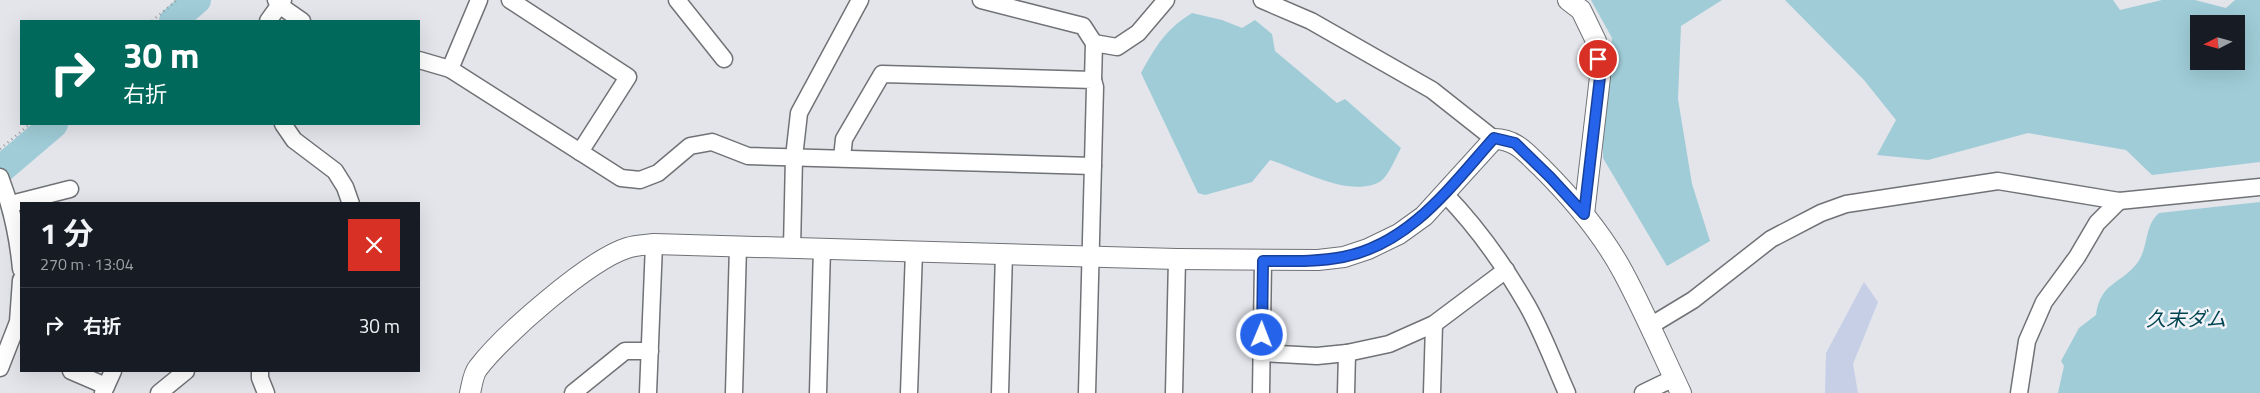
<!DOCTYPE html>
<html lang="ja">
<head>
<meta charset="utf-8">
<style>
	:root { --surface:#171b24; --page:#242831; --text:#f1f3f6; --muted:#9ea1a6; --line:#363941 }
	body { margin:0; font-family:"Titillium Web","Noto Sans JP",sans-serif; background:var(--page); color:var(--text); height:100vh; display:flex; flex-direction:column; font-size:19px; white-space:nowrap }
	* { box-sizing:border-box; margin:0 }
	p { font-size:16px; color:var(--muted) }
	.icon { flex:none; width:28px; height:28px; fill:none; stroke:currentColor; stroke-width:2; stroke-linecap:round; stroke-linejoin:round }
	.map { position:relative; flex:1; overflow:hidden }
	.details { position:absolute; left:20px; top:202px; width:400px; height:170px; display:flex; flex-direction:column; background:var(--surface); border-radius:0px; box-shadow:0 5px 20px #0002 }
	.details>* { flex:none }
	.banner { position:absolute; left:20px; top:20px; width:400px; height:105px; border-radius:0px; box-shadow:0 5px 20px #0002; background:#00695c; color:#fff; overflow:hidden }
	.needle { width:32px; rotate:264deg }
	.controls { position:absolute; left:2190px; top:15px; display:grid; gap:10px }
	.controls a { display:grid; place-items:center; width:55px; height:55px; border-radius:0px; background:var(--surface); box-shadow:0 5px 20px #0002; font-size:25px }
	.pin { position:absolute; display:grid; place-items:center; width:42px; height:42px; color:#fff; margin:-21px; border:2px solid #fff; border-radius:50%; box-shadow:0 1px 5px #0007 }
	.me { position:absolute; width:55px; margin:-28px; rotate:1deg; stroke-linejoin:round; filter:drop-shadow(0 0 4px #0008) }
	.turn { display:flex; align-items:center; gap:18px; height:105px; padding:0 20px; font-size:22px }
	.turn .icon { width:65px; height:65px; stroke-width:2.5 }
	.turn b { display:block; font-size:35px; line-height:42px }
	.round { display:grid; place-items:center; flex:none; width:52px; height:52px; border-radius:0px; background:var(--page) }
	.headline { display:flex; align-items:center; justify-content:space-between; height:85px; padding:0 20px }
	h1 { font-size:30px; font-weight:700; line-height:38px }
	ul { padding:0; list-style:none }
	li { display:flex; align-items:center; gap:15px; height:75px; padding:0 20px; border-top:1px solid var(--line) }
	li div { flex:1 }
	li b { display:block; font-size:19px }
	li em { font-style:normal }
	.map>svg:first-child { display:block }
</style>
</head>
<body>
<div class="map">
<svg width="2260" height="393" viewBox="0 0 2260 393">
	<rect width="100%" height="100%" fill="#e3e5eb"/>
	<!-- green -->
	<path fill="#c7cfe7" d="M1864,282L1878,302L1853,364L1858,393H1825L1826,353Z"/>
	<!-- water -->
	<g fill="#9fccd7" fill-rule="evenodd">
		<path d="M1591,0H1722L1681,26L1678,99L1692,184L1710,241L1667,266L1603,158V132L1612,38Z"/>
		<path d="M1785,0H2113L2120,10L2162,0H2195L2226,8L2235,0H2260V162L2152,175L2126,150L2028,133L1928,160L1877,155L1896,120L1864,80ZM2199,24H2236V61H2199Z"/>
		<path d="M1192,13L1222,20L1242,28L1255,20L1272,34L1275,51L1337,103L1345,99L1401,148C1396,157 1389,175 1381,181C1351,199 1301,170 1270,160L1252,182L1205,195L1198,193L1141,73C1156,46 1165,30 1192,13Z"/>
		<path d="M2260,202V393H2058L2064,366L2061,361L2079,328L2096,315C2100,282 2122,284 2138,262C2149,246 2144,226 2159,213Z"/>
	</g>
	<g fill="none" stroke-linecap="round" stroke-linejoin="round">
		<!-- river -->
		<g stroke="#9fccd7" stroke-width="28">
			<path d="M173,21L197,0"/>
			<path d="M0,170L54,124"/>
		</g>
		<defs>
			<g id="minor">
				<path d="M276,0L279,5L302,21"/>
				<path d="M510,0L628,77L580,152"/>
				<path d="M677,0L724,59"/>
				<path d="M981,0L1083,26L1094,43L1093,80"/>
				<path d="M1262,0L1311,21L1432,90L1494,139"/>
				<path d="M268,21L283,0"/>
				<path d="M1094,43L1117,47L1138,33L1166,0"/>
				<path d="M419,60L450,69L621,178L640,180L658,173L690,146L712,142L748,156L1093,166"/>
				<path d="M450,69L479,0"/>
				<path d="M283,124L294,140L335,171L345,187L351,204"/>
				<path d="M842,158L844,139L882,74L1093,80L1095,87L1087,393"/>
				<path d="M0,177C12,208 18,236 21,269"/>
				<path d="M1445,194C1477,227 1504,265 1527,305C1543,333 1554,364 1567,393"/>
				<path d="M11,204L70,189"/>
				<path d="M792,248L794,157L799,113L860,0"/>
				<path d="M1650,326L1693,300L1771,239L1821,213L1846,204L1998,181L2119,201L2260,187"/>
				<path d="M1262,353L1317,356L1347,353L1389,344L1434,324L1506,270"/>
				<path d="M0,368L18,322L21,280"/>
				<path d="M71,371L106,386"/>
				<path d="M260,371V378L266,393"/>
				<path d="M103,393L113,371"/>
				<path d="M159,393L186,371"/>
				<path d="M573,393L625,351H650"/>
				<path d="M648,393L654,244"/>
				<path d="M734,393L738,246"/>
				<path d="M818,393L822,248"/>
				<path d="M909,393L914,251"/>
				<path d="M1000,393L1004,253"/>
				<path d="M1174,393L1177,259"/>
				<path d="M1261,393L1263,261"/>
				<path d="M1346,393L1347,353"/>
				<path d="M1432,393L1434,324"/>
				<path d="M1643,393L1674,378"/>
				<path d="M2019,393L2027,341L2044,302L2077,257L2097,223L2119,201"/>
			</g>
			<g id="tertiary">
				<path d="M1568,0L1581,10L1596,41L1600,77L1584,214"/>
				<path d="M470,393C472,385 473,374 478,368C503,335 589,260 627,248C636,245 645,245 654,244L1177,259L1318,260L1344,257L1368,249L1399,234L1424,216L1494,139C1516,139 1526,153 1541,167C1572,198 1602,233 1623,272C1644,311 1662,353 1681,393"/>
			</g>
		</defs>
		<!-- minor casing -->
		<use href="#minor" stroke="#707276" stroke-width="19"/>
		<!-- tertiary casing -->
		<use href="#tertiary" stroke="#707276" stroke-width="22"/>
		<!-- path -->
		<g stroke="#97999d" stroke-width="2.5" stroke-dasharray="1 4" stroke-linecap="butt">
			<path d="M152,21L177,0"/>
			<path d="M0,149L30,124"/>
		</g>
		<!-- minor -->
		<use href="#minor" stroke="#fff" stroke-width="16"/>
		<!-- tertiary -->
		<use href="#tertiary" stroke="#fff" stroke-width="20"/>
	</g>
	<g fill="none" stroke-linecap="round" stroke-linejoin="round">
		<defs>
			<path id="route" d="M1262,335L1263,261C1290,261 1317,262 1343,257C1410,244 1451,186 1494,138L1515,143L1550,177L1584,214L1600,77L1598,59"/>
		</defs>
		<!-- route casing -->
		<use href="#route" stroke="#184099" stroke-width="12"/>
		<!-- route -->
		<use href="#route" stroke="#2563eb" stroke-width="9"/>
	</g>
	<g text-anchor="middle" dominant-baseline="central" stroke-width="5" stroke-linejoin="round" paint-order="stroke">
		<!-- water labels -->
		<g font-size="20" font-style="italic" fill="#004551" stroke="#f1f3f8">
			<text x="2186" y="318">久末ダム</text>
		</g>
	</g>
</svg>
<div class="controls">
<a><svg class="needle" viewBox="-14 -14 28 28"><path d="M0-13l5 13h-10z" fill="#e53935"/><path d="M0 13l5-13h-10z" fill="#9ea1a6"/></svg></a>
</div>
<div class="pin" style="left:1598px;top:59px;background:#d93025"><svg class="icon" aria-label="arrive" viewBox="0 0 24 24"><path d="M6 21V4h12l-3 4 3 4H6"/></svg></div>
<svg class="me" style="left:1262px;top:335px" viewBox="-20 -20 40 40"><circle r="17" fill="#2563eb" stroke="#fff" stroke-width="3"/><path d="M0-11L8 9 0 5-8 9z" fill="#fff"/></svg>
<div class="banner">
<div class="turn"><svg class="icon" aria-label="right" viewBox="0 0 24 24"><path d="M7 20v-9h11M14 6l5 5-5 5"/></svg><div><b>30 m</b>右折</div></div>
</div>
<section class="details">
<div class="headline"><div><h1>1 分</h1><p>270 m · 13:04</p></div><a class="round" style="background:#d93025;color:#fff"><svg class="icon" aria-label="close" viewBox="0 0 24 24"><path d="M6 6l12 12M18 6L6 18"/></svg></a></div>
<ul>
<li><svg class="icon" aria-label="right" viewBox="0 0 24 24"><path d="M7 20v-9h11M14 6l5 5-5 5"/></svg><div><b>右折</b></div><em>30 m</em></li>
</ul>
</section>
</div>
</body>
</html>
